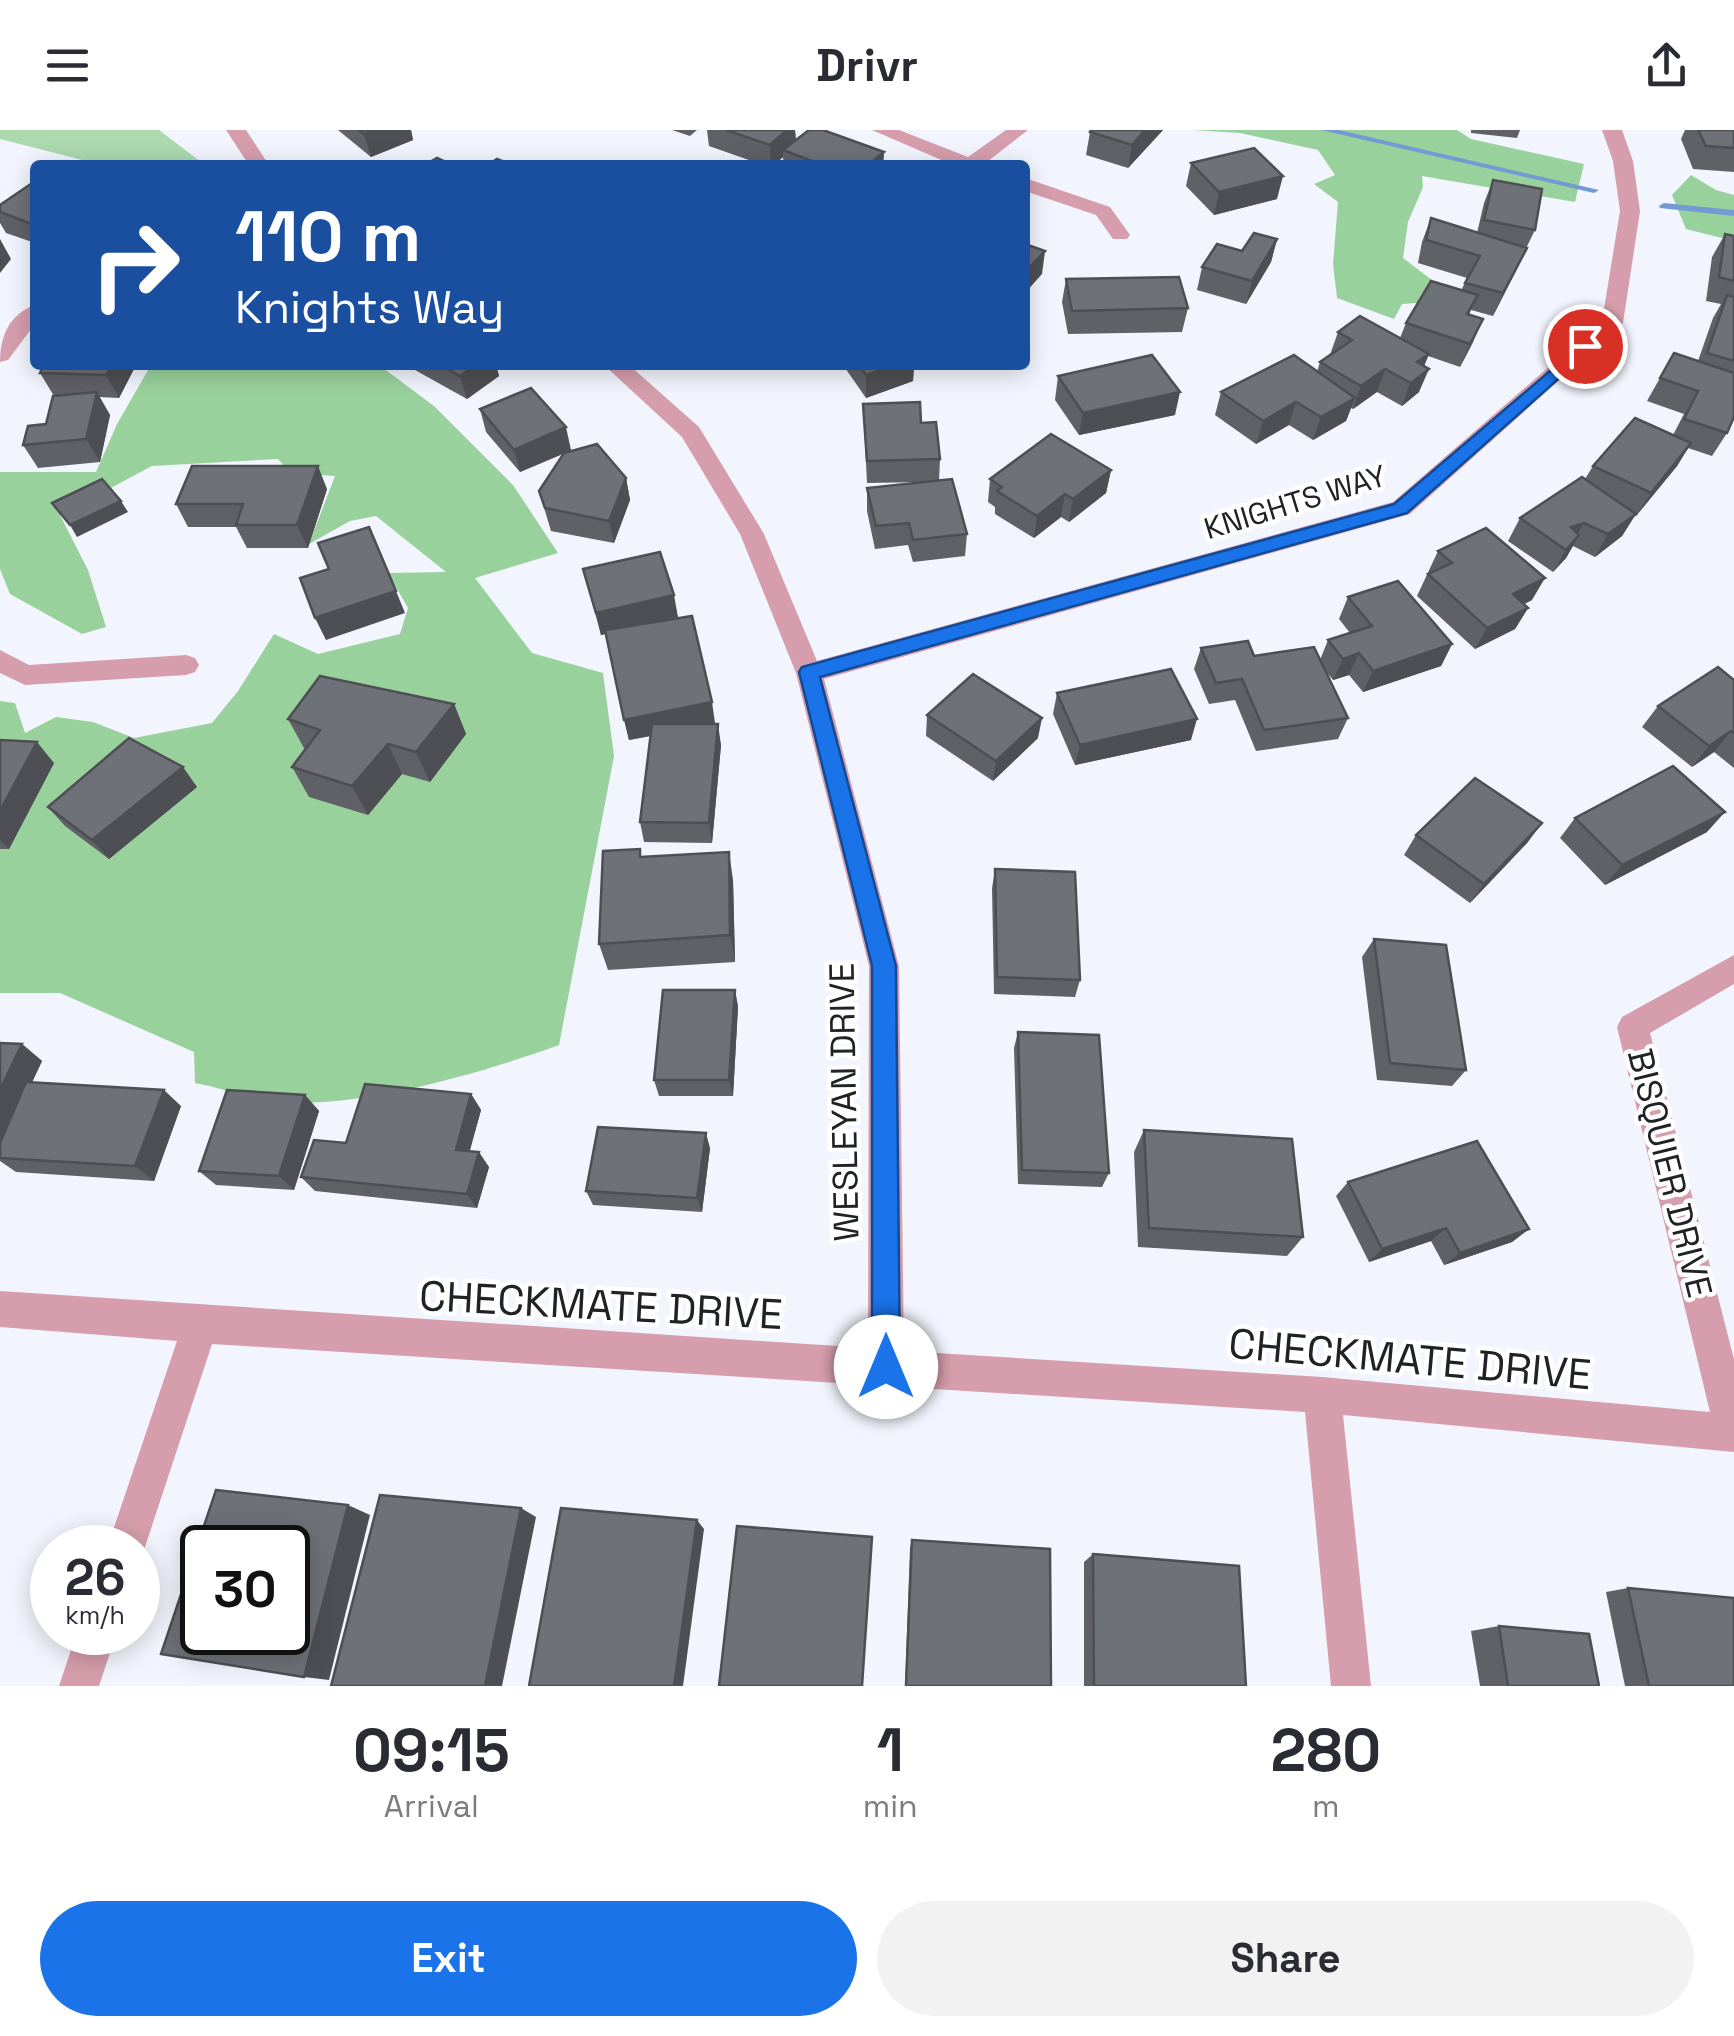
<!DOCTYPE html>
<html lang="en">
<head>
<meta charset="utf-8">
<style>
	:root { --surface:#fff; --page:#f2f2f3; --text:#2b2b33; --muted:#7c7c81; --accent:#1a73e8 }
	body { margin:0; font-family:"Space Grotesk",sans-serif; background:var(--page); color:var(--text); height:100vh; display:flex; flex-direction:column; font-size:38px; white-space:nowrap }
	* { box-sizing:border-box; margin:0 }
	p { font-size:32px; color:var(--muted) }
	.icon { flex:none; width:55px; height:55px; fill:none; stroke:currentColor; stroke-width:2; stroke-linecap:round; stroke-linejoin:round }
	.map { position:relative; height:1556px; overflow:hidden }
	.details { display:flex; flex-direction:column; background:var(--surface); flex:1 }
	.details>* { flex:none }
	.top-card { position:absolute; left:30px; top:30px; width:1000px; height:210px; border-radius:10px; box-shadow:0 5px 25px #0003; background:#1a4fa0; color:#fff; overflow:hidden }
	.speed { position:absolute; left:30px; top:1395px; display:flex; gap:20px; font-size:50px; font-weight:700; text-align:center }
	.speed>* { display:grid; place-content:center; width:130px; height:130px; border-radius:50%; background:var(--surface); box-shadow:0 5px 25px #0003; line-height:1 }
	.speed small { font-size:25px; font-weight:400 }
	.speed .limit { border:5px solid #111; border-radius:15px; background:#fff; color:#111 }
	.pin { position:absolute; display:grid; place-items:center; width:85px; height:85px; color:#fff; margin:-42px; border:5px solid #fff; border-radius:50%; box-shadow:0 2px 10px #0007 }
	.me { position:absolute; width:110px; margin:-55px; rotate:0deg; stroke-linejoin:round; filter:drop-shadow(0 0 8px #0008) }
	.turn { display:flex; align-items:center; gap:35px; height:210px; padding:0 40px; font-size:45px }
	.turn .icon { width:130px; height:130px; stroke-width:2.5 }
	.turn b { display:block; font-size:70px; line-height:85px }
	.eta { display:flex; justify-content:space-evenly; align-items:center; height:170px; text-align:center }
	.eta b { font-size:60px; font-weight:700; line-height:70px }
	.primary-button { display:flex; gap:20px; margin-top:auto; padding:20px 40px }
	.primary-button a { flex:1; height:115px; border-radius:60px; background:var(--accent); color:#fff; font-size:40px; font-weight:700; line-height:115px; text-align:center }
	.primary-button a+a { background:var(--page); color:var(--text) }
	header { display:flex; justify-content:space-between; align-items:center; height:130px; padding:0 40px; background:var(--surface); font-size:45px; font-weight:700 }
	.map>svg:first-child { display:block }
</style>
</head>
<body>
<header><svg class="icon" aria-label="menu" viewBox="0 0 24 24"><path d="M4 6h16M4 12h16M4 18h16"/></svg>Drivr<svg class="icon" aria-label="share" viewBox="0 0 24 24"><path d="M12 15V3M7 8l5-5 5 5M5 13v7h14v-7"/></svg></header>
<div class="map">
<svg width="1734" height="1556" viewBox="0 0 1734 1556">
	<rect width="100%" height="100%" fill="#f2f5fd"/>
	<!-- green -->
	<path fill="#add9af" d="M0,0H159L205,35H102L0,9Z"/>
	<!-- forest -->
	<g fill="#99d19c">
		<path d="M1193,0H1457L1471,9L1584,34L1575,72L1422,46L1423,57L1408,92L1403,128L1445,160L1447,171L1402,174L1394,189L1337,168L1333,134L1338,72L1314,54L1335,45L1318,20L1240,3Z"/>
		<path d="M1691,45L1716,60L1734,65V111L1686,99L1672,65Z"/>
		<path d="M151,235H379L434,276L513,355L558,423L475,448L532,523L603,543L614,626L559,915C488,941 361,978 286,972C256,970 225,959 195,953L194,922L60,863H0V571L15,573L25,603L56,587L93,592L134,608L212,593L238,561L274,504L318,524L400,504L408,478L388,443L446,442L376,386L350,391L309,414L335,346L290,343L278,329L152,336L60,385L88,440L106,497L82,504L10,464L0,439V342H96L117,294Z"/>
	</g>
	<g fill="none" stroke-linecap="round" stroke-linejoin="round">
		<!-- stream -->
		<g fill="#719bd2" fill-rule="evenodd">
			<path d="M1321,0H1339L1599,60L1594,63Z"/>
			<path d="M1664,73L1734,80V86L1660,78L1659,76Z"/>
		</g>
		<!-- street -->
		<g fill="#d69eac" fill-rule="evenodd">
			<path d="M226,0H246L269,35H249Z"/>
			<path d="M872,0H899L968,27L1006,0H1028L983,35H953Z"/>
			<path d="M1602,0H1622L1633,31L1640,81L1623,193L1410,384L824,549L899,836L904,1221L1322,1247L1710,1282L1617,897L1622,887L1734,825V854L1650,903L1734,1229V1322L1343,1285L1371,1556H1331L1305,1282L212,1214L140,1432L138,1418H107L177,1211L0,1197V1161L868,1218L869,836L796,543L740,404L682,307L604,235H629L699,297L764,404L817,531L1393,372L1602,191L1620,81L1613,31Z"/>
			<path d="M1025,48L1110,77L1130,105L1127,109H1113L1096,85L1025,61Z"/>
			<path d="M35,175V194L8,230L0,232C0,207 9,184 35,175Z"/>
			<path d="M0,520L29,535L186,525L195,528L199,535L195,542L186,545L25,555L0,543Z"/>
			<path d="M77,1502H117L99,1556H59Z"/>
		</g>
	</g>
	<!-- wall -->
	<g fill="#5f6167">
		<path d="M338,0H411L413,10L371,27Z"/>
		<path d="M672,0H697L690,6Z"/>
		<path d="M707,0H795L796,10L884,22L883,35H784L783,27L774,35H763L709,16Z"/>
		<path d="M1091,0H1163L1128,38L1086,25L1090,2Z"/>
		<path d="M1471,0H1520L1517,8L1471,3Z"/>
		<path d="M1685,0H1734V42L1693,39L1681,9Z"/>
		<path d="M1191,33L1277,69L1214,85L1186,56Z"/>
		<path d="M1493,50L1535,100L1493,186L1471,180L1469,185L1473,212L1460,237L1428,226L1424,236L1419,262L1402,276L1377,262L1353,279L1351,278L1346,291L1313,310L1289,295L1256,314L1215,285L1221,262L1317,242L1320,232L1330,225L1338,202L1400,208L1406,193L1461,161L1467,148L1418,133L1422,112L1431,88L1477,103L1484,73Z"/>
		<path d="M35,51V113L6,103L0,93V75Z"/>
		<path d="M1725,104L1734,106V287L1727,303L1712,326L1688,318L1677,336L1636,386L1635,385L1622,406L1595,427L1573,416L1566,428L1553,442L1508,411L1520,388L1585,349L1593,336L1673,305L1684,284L1647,271L1674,223L1698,231L1713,188L1721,174L1706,171L1712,127Z"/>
		<path d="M1277,109L1271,132L1246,174L1197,160L1202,137Z"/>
		<path d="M1066,149L1188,178L1182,202L1068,204L1062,172Z"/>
		<path d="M44,235H136L119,268L99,267L110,285L100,332L38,338L23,315L46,294L54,266L40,243Z"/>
		<path d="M414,235H496L499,246L467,269L415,240Z"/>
		<path d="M843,235H914L913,251L866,268Z"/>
		<path d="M1058,246L1175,285L1079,305L1055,270Z"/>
		<path d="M863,274L921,293L940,329L939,351L967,404L965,426L913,432L908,415L875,419L867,381V358L927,352L867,353Z"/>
		<path d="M480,279L571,320L626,348L630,370L614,413L551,401L539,361L563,324L520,342L486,302Z"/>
		<path d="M1111,340L1106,363L1069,392L1061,387L1034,408L995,384V377L988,372L990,349Z"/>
		<path d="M327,359L308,418H247L236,397H188L176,374Z"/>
		<path d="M1438,421L1532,470L1524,474L1528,478L1515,499L1475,519L1417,466Z"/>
		<path d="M583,439L678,487L656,492L715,593L721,615L712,713L644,712L640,692L651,606L629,610L605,504L601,505Z"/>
		<path d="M1348,467L1452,514L1441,536L1363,562L1349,545L1333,550L1324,539L1348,588L1338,609L1256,621L1235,570L1209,574L1194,539L1201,518L1254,526L1320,530L1328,510L1350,503L1339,489Z"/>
		<path d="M1734,550V638L1714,622L1692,637L1642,597L1658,576Z"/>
		<path d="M1057,563L1191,610L1075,635L1053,584Z"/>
		<path d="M454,574L466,604L430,652L402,644L368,685L309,667L292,637L305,620L288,589Z"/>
		<path d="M927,585L1038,608L993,651L926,606Z"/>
		<path d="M0,610L54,633L9,719H0Z"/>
		<path d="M197,657L109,729L65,696L48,677Z"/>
		<path d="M1575,688L1707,702L1605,755L1560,708Z"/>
		<path d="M1542,693L1527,713L1470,773L1404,725L1416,705Z"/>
		<path d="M642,727L733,750L735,832L608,840L599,814Z"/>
		<path d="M995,739L1080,850L1075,867L994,864L992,758Z"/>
		<path d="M1374,809L1466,940L1452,956L1377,950L1362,827Z"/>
		<path d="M735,860L738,877L733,966H659L654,950Z"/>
		<path d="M1018,902L1109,1043L1102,1057L1018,1054L1014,918Z"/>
		<path d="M0,913L22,914L42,931L32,952L181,976L154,1051L16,1042L0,1031L1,1010H0Z"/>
		<path d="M471,964L481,980L469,1022L489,1037L477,1078L315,1061L301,1047L346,1013Z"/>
		<path d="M305,965L319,981L294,1060L216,1055L199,1041Z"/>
		<path d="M1144,1000L1303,1107L1287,1126L1138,1117L1134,1022Z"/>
		<path d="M710,1018L702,1082L593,1075L586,1061Z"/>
		<path d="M1348,1052L1529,1099L1512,1112L1444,1135L1431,1111L1369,1132L1336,1066Z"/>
		<path d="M912,1410L1051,1556H905L910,1418Z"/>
		<path d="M1093,1424L1246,1556H1084V1432Z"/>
		<path d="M1628,1458L1734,1556H1625L1606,1462Z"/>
		<path d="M1499,1496L1599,1556H1480L1471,1501Z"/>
	</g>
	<!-- shaded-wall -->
	<g fill="#4e4f54">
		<path d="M374,0H411L413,10L371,27L364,4Z"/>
		<path d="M787,0H795L796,16L783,20V27L774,35H771L770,15Z"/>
		<path d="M1145,0H1163L1128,38L1132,15Z"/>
		<path d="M884,22L883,35H868Z"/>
		<path d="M1283,46L1277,69L1214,85L1219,62Z"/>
		<path d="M0,109L11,129L0,143Z"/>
		<path d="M1277,109L1271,132L1246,174L1252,151Z"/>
		<path d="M1527,118L1516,141L1493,186L1503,163Z"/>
		<path d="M1045,121L1042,144L1025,163V142Z"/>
		<path d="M1483,189L1473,212L1460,237L1470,214Z"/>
		<path d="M1429,224L1420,246L1429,239L1419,262L1402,276L1417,232Z"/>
		<path d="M112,235H136L119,268L106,245Z"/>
		<path d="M476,235H496L499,246L467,269L460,246Z"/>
		<path d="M895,235H914L913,251L866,268V245Z"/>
		<path d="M1385,239L1377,262L1353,279L1361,256Z"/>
		<path d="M97,262L110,285L100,332L86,309Z"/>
		<path d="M1180,262L1175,285L1079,305L1083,283Z"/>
		<path d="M1355,268L1346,291L1313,310L1321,287Z"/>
		<path d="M1296,272L1289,295L1256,314L1263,291Z"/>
		<path d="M566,297L571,320L520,342L514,320Z"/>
		<path d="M1691,313L1677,336L1636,386L1651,363Z"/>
		<path d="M318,336L327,359L308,418L297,395Z"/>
		<path d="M1111,340L1106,363L1069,392L1073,369Z"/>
		<path d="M626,348L630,370L614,413L609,391Z"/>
		<path d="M1065,364L1061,387L1034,408L1037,386Z"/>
		<path d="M121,371L128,382L77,407L70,395Z"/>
		<path d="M1636,384L1622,406L1595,427L1608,404Z"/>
		<path d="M1584,393L1572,413L1579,405L1566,428L1553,442L1566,420L1571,397Z"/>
		<path d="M1545,448L1532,470L1500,486L1513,464Z"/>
		<path d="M396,461L405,483L326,510L315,488Z"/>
		<path d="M674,465L678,487L601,505L596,483Z"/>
		<path d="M1528,478L1515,499L1475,519L1487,498Z"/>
		<path d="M1452,514L1441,536L1363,562L1373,541Z"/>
		<path d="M1359,523L1349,545L1333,550L1343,529Z"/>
		<path d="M712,572L715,593L629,610L624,590Z"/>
		<path d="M454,574L466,604L430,652L416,622Z"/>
		<path d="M1042,588L1038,608L993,651L996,631Z"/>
		<path d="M1197,589L1191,610L1075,635L1080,615Z"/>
		<path d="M718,594L721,615L712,713L709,693Z"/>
		<path d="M1731,601L1714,622L1692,637L1709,616Z"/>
		<path d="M37,612L54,633L9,719L0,710V681Z"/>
		<path d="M388,614L402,644L368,685L352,656Z"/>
		<path d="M183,637L197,657L109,729L92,710Z"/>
		<path d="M1725,682L1707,702L1605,755L1622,735Z"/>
		<path d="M1542,693L1527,713L1470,773L1484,754Z"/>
		<path d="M729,722L733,750L735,832L730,805Z"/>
		<path d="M735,860L738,877L733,966L729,950Z"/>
		<path d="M22,914L42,931L5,1010L0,1007V960Z"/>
		<path d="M164,960L181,976L154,1051L135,1036Z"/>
		<path d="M471,964L481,980L466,1035L456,1020Z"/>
		<path d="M305,965L319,981L294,1060L279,1046Z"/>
		<path d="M706,1003L710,1018L702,1082L697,1068Z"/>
		<path d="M479,1022L489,1037L477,1078L467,1064Z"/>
		<path d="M1446,1098L1431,1111L1369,1132L1382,1119Z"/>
		<path d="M1529,1099L1512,1112L1444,1135L1460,1123Z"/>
		<path d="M348,1375L370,1385L329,1550L304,1547Z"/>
		<path d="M521,1378L536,1387L502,1556H485Z"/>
		<path d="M697,1390L704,1399L683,1556H674Z"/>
	</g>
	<!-- building -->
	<g fill="#6f7178" stroke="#4e4f54" stroke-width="2.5" fill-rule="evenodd">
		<path d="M359,0H374L364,4Z"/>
		<path d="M726,0H787L770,15Z"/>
		<path d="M809,0H823L884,22L868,35H822L783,20Z"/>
		<path d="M1091,0H1145L1132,15L1090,2Z"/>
		<path d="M1698,0H1734V18L1706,16Z"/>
		<path d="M1254,18L1283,46L1219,62L1191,33Z"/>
		<path d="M437,28L452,35H425Z"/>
		<path d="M497,29L512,35H488Z"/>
		<path d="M1493,50L1542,59L1535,100L1484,90Z"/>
		<path d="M35,51V91L32,94L0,82V75Z"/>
		<path d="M1431,88L1527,118L1503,163L1465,153L1480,126L1426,110Z"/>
		<path d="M1254,103L1277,109L1252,151L1202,137L1217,114L1242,121Z"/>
		<path d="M1725,104L1734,106V151L1719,147Z"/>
		<path d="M1025,114L1045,121L1025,142Z"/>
		<path d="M1179,147L1188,178L1072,181L1066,149Z"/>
		<path d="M1431,151L1478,165L1467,184L1483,189L1470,214L1406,193Z"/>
		<path d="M1727,165L1734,167V231L1707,223Z"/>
		<path d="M1360,186L1429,224L1417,232L1429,239L1411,253L1385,239L1361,256L1320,232L1352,210L1338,202Z"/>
		<path d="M1674,223L1734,243V287L1727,303L1684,289L1698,261L1660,248Z"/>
		<path d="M1152,225L1180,262L1083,283L1058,246Z"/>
		<path d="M1294,225L1355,268L1321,287L1296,272L1263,291L1221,262Z"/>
		<path d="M44,235H112L106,245L40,243Z"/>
		<path d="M441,235H476L460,246Z"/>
		<path d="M859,235H895L866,245Z"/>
		<path d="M531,258L566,297L514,320L480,279Z"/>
		<path d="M97,262L86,309L23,315L28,296L46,294L53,266Z"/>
		<path d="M920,272L921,293L936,292L940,329L867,331L863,274Z"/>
		<path d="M1635,288L1691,313L1651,363L1593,336Z"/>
		<path d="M1051,304L1111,340L1073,369L1065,364L1037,386L997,361L1002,357L990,349Z"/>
		<path d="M597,314L626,348L609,391L545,378L539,361L564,323Z"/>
		<path d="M192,336H318L297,395H236L243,374H176Z"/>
		<path d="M1582,347L1636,384L1608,404L1584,393L1571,397L1579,405L1566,420L1520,388Z"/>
		<path d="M102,349L121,371L70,395L52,373Z"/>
		<path d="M952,349L967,404L913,410L909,393L876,396L867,358Z"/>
		<path d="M369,397L396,461L315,488L300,448L329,439L318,413Z"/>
		<path d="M1486,398L1545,448L1513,464L1528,478L1487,498L1428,444L1452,433L1438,421Z"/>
		<path d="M660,422L674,465L596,483L583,439Z"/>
		<path d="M1398,451L1452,514L1373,541L1359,523L1343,529L1328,510L1372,496L1348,467Z"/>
		<path d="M692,486L712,572L624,590L605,500Z"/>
		<path d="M1248,511L1254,526L1314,517L1348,588L1264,600L1242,549L1216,553L1201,518Z"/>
		<path d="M1718,537L1734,550V603L1731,601L1709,616L1658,576Z"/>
		<path d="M1171,539L1197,589L1080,615L1057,563Z"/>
		<path d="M973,544L1042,588L996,631L927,585Z"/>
		<path d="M320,546L454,574L416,622L388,614L352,656L292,637L320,600L288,589Z"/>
		<path d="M652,594H718L709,693L640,692Z"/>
		<path d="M129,608L183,637L92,710L48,677Z"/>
		<path d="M0,610L37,612L0,681Z"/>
		<path d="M1673,636L1725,682L1622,735L1575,688Z"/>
		<path d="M1475,648L1542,693L1484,754L1416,705Z"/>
		<path d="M640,719V727L729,722L730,805L599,814L603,721Z"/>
		<path d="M995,739L1075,742L1080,850L997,847Z"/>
		<path d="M1374,809L1446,815L1466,940L1390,933Z"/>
		<path d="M663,860H735L729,950H654Z"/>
		<path d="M1018,902L1099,905L1109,1043L1022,1040Z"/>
		<path d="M0,913L22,914L0,960Z"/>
		<path d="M26,952L164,960L135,1036L0,1028V1013Z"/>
		<path d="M365,954L471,964L456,1020L479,1022L467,1064L301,1047L314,1010L346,1013Z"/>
		<path d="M227,960L305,965L279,1046L199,1041Z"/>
		<path d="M598,997L706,1003L697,1068L586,1061Z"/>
		<path d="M1144,1000L1292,1009L1303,1107L1149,1098Z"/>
		<path d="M1477,1011L1529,1099L1460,1123L1446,1098L1382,1119L1348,1052Z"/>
		<path d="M216,1360L348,1375L304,1547L161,1524ZM202,1418H288V1502H202Z"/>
		<path d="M380,1365L521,1378L485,1556H331Z"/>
		<path d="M561,1378L697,1390L674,1556H529Z"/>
		<path d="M737,1396L872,1407L862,1556H719Z"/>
		<path d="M912,1410L1050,1419L1051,1556H906Z"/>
		<path d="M1093,1424L1239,1436L1246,1556H1094Z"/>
		<path d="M1628,1458L1734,1468V1556H1649Z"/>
		<path d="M1499,1496L1589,1504L1599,1556H1508Z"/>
	</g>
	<!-- route -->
	<path fill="#1a73e8" stroke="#114b97" stroke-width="2.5" d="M1585,211L1594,216L1591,220L1407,383L820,547L896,836L900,1237L896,1247L886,1251L876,1247L872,1237V836L799,542L802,537L1394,374Z"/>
	<g text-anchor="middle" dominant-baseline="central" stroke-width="9" stroke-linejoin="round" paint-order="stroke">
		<!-- far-street labels -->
		<g font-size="30" fill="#212225" stroke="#fff">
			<text transform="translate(1295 372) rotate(-17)">KNIGHTS WAY</text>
		</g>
		<!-- street labels -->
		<g font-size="35" fill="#212225" stroke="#fff">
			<text transform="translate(844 972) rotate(-91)">WESLEYAN DRIVE</text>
			<text transform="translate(1670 1043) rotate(76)">BISQUIER DRIVE</text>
		</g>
		<!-- near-street labels -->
		<g font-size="42" fill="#212225" stroke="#fff">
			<text transform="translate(601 1175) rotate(3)">CHECKMATE DRIVE</text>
			<text transform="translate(1410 1229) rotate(5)">CHECKMATE DRIVE</text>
		</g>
	</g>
</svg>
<div class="speed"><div>26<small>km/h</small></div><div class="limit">30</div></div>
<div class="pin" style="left:1585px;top:216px;background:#d93025"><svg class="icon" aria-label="arrive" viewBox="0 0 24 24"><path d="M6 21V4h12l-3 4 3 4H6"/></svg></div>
<svg class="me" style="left:886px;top:1237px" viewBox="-20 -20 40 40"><circle r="19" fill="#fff"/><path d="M0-13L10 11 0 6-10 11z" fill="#1a73e8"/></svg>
<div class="top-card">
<div class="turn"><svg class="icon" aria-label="right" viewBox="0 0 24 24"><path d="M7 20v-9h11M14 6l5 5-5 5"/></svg><div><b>110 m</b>Knights Way</div></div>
</div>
</div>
<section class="details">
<div class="eta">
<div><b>09:15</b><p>Arrival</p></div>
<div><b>1</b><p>min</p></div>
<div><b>280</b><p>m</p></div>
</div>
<div class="primary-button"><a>Exit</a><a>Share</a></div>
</section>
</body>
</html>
